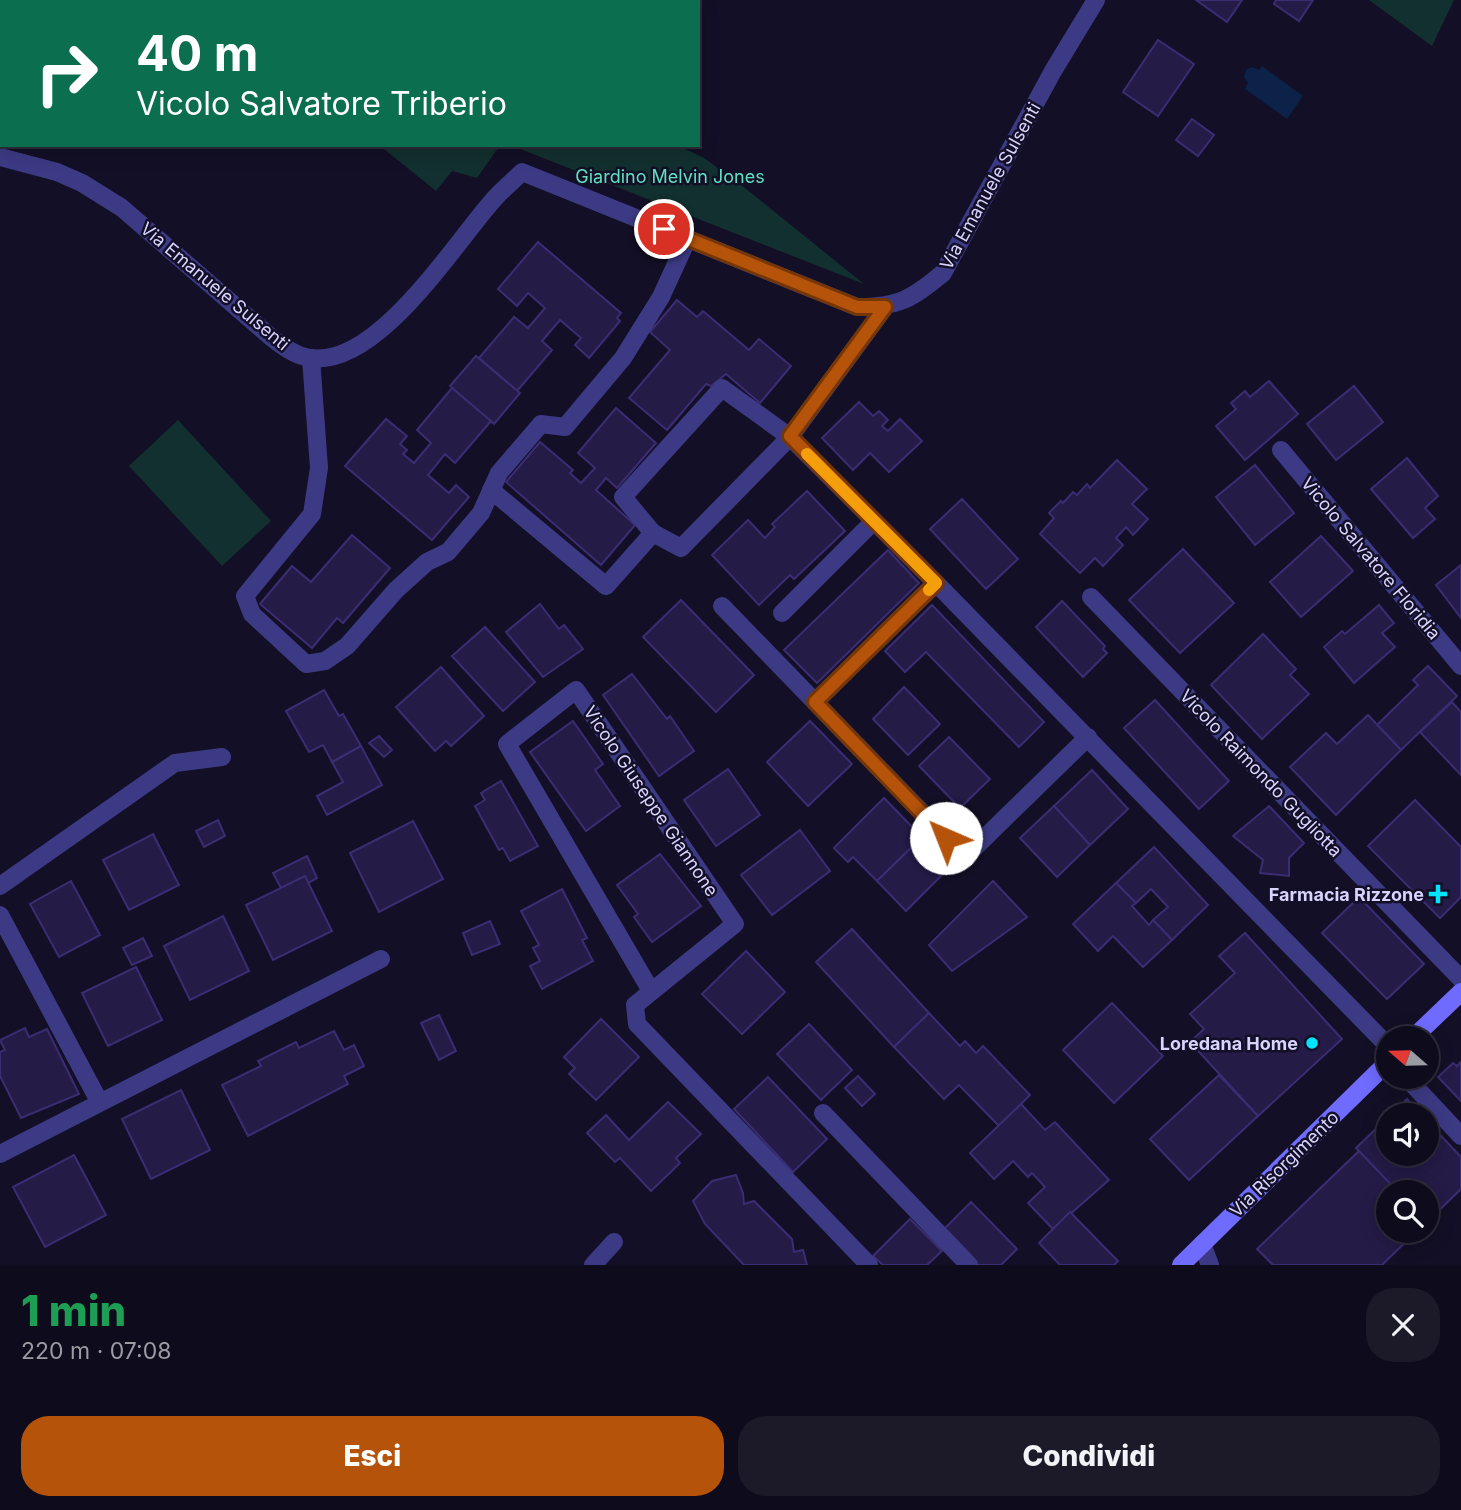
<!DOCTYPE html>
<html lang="it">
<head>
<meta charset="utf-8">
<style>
	:root { --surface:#0e0b1c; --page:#1c1929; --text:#f1f3f6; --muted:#9b9ba3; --line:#2e2b3b; --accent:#b45309 }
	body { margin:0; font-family:Inter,sans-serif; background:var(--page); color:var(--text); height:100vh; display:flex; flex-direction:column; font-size:26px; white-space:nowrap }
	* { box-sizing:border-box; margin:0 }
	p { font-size:23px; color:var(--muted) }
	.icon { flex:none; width:38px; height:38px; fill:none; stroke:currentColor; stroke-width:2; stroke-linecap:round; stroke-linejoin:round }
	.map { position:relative; height:1265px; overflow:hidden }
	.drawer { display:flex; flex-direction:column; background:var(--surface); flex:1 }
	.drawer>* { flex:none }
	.top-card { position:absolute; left:0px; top:0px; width:700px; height:147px; box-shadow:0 4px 18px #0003,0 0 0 2px var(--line); background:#0b6e4f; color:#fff; overflow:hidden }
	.needle { width:46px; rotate:290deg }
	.controls { position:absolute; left:1376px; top:1026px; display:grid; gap:14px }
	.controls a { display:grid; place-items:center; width:63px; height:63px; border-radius:50%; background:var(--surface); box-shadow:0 4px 18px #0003,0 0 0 2px var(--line); font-size:35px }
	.pin { position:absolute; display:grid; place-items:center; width:60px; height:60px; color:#fff; margin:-30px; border:4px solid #fff; border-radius:50%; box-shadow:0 2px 7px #0007 }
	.me { position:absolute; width:77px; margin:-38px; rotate:316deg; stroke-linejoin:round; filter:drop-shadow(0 0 5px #0008) }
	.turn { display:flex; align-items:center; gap:24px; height:147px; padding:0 21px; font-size:32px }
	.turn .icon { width:91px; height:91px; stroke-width:2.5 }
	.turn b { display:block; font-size:49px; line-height:60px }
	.round { display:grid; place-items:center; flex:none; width:74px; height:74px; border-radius:28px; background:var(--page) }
	.overview { display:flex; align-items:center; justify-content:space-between; height:119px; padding:0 21px }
	h1 { font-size:42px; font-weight:800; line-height:52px; color:#1e9e55 }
	.action { display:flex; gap:14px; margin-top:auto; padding:14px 21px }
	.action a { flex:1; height:80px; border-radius:28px; background:var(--accent); color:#fff; font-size:28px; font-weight:800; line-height:80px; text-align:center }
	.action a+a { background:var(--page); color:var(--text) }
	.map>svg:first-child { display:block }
</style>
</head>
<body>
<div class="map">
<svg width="1461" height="1265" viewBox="0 0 1461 1265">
	<rect width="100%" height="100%" fill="#130f26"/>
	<!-- green -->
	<g fill="#12302f">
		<path d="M1369,0H1454L1432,46Z"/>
		<path d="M379,145H500L477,178L452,171L436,191Z"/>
		<path d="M510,145H677L704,158L745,188L864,284Z"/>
		<path d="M178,420L271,521L222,566L129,466Z"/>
	</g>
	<!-- water -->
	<path fill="#0c2248" d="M1262,66L1303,96L1287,119L1245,89L1248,83L1244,77L1246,70L1252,67L1259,70Z"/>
	<!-- building -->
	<g fill="#241b47" stroke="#3b2d73" stroke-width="2">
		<path d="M1196,0H1242L1227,22Z"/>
		<path d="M1276,0H1313L1299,21L1274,4Z"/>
		<path d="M1158,40L1194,64L1158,116L1123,92Z"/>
		<path d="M1192,119L1214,135L1198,156L1176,140Z"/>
		<path d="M538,242L621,313L617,318L620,321L589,358L575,345L581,338L560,320L542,341L552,350L517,391L479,358L514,317L528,328L545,308L528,293L517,306L498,289Z"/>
		<path d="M677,300L697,317L703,311L749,350L759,339L791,366L760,403L726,374L711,386L706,384L667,430L629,398L670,350L650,332Z"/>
		<path d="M476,356L520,393L494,424L450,386Z"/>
		<path d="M1269,381L1298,414L1245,460L1216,426L1236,409L1231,403L1245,391L1250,397Z"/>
		<path d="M1354,386L1383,422L1336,460L1307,424Z"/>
		<path d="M452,388L491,421L455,463L445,454L428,475L449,493L456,485L469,497L432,540L345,466L386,419L407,436L400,444L407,450L403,454L414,463L431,443L417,430Z"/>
		<path d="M859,402L873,416L879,411L888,420L882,426L888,431L900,419L922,441L889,472L870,453L853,470L822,438Z"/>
		<path d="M616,408L656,443L617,488L606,478L596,490L635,525L601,565L506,482L540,442L573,470L570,473L581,483L595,468L578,453Z"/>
		<path d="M1407,458L1438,496L1425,508L1435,519L1413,538L1371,489Z"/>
		<path d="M1117,460L1147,489L1132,504L1148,519L1133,535L1126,527L1116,538L1123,545L1103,566L1095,558L1080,573L1040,534L1054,518L1049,513L1061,501L1063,503L1073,492L1077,495L1087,484L1090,488Z"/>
		<path d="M1255,465L1294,513L1255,545L1216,497Z"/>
		<path d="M807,491L845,531L794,579L790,575L759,605L712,555L748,520L765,538L775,527L772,524Z"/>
		<path d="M962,499L1018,559L986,589L930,529Z"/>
		<path d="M352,535L390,568L343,623L337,618L312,648L260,604L292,566L311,582Z"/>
		<path d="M1321,536L1353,571L1301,617L1270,582Z"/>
		<path d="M1183,549L1234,603L1180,653L1129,600Z"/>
		<path d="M888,550L919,583L817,683L784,650Z"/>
		<path d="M1461,565V618L1436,585Z"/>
		<path d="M681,600L754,675L716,712L643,637Z"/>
		<path d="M1062,601L1105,646L1103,649L1107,653L1083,677L1036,627Z"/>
		<path d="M540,604L559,629L564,625L583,649L543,677L506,632Z"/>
		<path d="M932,605L1044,722L1019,747L926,652L905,672L885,651Z"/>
		<path d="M1379,605L1394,623L1382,633L1395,647L1354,683L1324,647L1342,631L1345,634Z"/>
		<path d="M485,627L535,682L503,711L452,656Z"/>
		<path d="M1263,634L1296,669L1290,675L1309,694L1262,739L1211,685Z"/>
		<path d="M1428,666L1457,696L1401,750L1377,725L1418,685L1413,680Z"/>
		<path d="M441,667L484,716L451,746L446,741L435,751L396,707Z"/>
		<path d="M632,674L667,719L670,716L694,751L659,776L603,695Z"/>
		<path d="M904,687L940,724L908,755L873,719Z"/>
		<path d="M324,690L339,716L343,714L361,746L332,762L323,745L309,752L286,711Z"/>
		<path d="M1155,700L1229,781L1199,809L1124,728Z"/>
		<path d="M1452,702L1461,712V775L1420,732Z"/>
		<path d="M1368,715L1401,750L1336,815L1290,767L1326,733L1337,744Z"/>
		<path d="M573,721L603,764L595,770L620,806L586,831L530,752Z"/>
		<path d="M810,721L852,764L808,806L767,762Z"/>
		<path d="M379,736L392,750L384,757L369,743Z"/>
		<path d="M949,737L990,779L960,808L919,766Z"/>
		<path d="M361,746L382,785L327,815L317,796L343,782L332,762Z"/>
		<path d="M728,769L760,815L716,846L684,800Z"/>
		<path d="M1092,770L1128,809L1090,845L1054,806Z"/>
		<path d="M501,781L538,846L510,861L503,848L499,850L475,806L485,800L481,793Z"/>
		<path d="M884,798L922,837L877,881L853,857L848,862L834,848Z"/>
		<path d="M1415,800L1461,847V897L1440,918L1368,846Z"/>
		<path d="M1054,806L1090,845L1057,877L1020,838Z"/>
		<path d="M1269,806L1304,843L1289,858V876L1260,873L1263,860L1233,836Z"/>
		<path d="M218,820L225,836L204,847L196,831Z"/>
		<path d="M413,821L443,879L379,912L350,853Z"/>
		<path d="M800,830L830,871L772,915L741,875Z"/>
		<path d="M153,834L179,885L129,910L103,860Z"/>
		<path d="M922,837L951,866L906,911L877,881Z"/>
		<path d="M1154,847L1208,905L1172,940L1153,920L1168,907L1151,889L1136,903L1116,883Z"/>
		<path d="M660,854L701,906L652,942L634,917L638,914L617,885Z"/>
		<path d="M307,856L317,878L308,883L305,876L281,888L273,873Z"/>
		<path d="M305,876L332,931L273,960L246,905Z"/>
		<path d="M71,881L100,935L59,957L30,904Z"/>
		<path d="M993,881L1027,917L952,971L929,945Z"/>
		<path d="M1116,883L1136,903L1132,906L1149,925L1153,920L1172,940L1143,967L1113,936L1098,951L1073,924Z"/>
		<path d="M562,889L587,938L582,940L593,961L542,989L530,966L540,961L533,948L539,945L521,911Z"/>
		<path d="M1359,897L1424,964L1387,999L1322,933Z"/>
		<path d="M223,916L249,971L190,1000L164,946Z"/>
		<path d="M490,921L500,944L472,955L463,933Z"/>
		<path d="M852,929L929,1013L894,1047L816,962Z"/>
		<path d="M1245,933L1342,1039L1258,1116L1190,1042L1204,1029L1190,1014L1235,973L1219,956Z"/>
		<path d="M143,938L152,956L132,965L123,948Z"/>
		<path d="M746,951L785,992L742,1034L702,994Z"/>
		<path d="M136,967L162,1020L108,1046L82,993Z"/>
		<path d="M1112,1003L1163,1056L1114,1103L1063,1050Z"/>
		<path d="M929,1013L960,1046L965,1041L976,1053L983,1046L1030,1095L999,1126L959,1085L944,1099L894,1047Z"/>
		<path d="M439,1015L456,1051L439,1060L421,1023Z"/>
		<path d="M601,1019L639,1057L596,1100L569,1074L575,1068L564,1057Z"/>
		<path d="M809,1024L852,1070L821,1100L777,1054Z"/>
		<path d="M25,1028L29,1037L47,1029L79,1094L21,1118L0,1076V1052L5,1050L0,1040Z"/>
		<path d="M334,1031L344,1050L354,1045L364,1066L344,1076L348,1084L248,1136L222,1085L261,1066L258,1061L296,1042L299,1048Z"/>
		<path d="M1461,1062V1101L1438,1077L1453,1063L1457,1066Z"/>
		<path d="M1219,1075L1258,1116L1189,1180L1150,1139Z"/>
		<path d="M858,1076L875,1094L862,1106L845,1088Z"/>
		<path d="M768,1077L827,1139L793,1172L734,1109Z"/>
		<path d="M181,1090L210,1150L151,1179L122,1119Z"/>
		<path d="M1407,1099L1421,1115H1391Z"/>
		<path d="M668,1102L701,1134L676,1158L680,1163L651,1191L620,1158L615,1162L587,1133L606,1115L629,1140Z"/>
		<path d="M1021,1104L1045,1130L1055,1122L1109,1180L1053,1229L1028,1203L1045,1187L1032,1173L1028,1177L1013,1161L994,1179L970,1153Z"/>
		<path d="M1388,1117V1153H1426V1120L1461,1157V1189L1427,1222L1426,1192H1398L1356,1148Z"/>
		<path d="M1359,1151L1398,1192H1388V1230H1418L1382,1265H1273L1257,1249Z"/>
		<path d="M74,1155L106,1215L45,1247L13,1187Z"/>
		<path d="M736,1175L743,1193L744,1204L754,1201L792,1239L794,1252L803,1250L807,1265H744L705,1224L693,1201L712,1181Z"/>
		<path d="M971,1202L1017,1249L1001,1265H976L943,1230Z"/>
		<path d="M1070,1212L1118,1261L1114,1265H1060L1039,1243Z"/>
		<path d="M910,1219L942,1251L927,1265H883L873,1256Z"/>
	</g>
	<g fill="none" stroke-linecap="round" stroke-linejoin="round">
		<!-- lane -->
		<g stroke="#3d3a85" stroke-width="18">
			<path d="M311,358L319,468L312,514L245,596L252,614L306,664L325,661L347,646L396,590L427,562L448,552L481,513L499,473L541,424L565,427L623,358L661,297L688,238"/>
			<path d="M491,490L606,586L653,533L681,548L790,437L885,307"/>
			<path d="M653,533L623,497L722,388L790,437L936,583"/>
			<path d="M782,613L874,521"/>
			<path d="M1405,1076L1461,1136"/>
			<path d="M593,1265L614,1242"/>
		</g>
		<!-- street -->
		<g stroke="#3d3a85" stroke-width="18">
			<path d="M0,157L57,172L82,183L122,208L272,338C283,346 295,356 310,358C378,368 455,242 495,198C503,189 513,181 522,172L857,307C899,307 912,299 943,273L1053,71L1096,0"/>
			<path d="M1281,450L1461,666"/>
			<path d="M1091,597L1461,979"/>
			<path d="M722,606L815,702"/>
			<path d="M1088,737L965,857L815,702L936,583L1388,1046"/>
			<path d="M0,886L175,763L222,757"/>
			<path d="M0,915L99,1101"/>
			<path d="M651,991L507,744L576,690L735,924L635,1005L637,1024L869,1265"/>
			<path d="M823,1113L969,1265"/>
			<path d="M0,1154L381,959"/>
			<path d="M1202,1244L1210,1265"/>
		</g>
		<!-- secondary -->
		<g stroke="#6f6bff" stroke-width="18">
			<path d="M1413,1038L1461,992"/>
			<path d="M1181,1265L1388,1062"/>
		</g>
	</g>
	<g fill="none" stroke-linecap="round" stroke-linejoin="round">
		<defs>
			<path id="route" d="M664,229L857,307H885L790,436L936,583L815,702L946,838"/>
		</defs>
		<!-- route casing -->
		<use href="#route" stroke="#753606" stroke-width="18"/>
		<!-- route -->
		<use href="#route" stroke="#b45309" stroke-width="12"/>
		<!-- slow -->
		<path stroke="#f59e0b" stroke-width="12" d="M807,454L936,583L929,590"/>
	</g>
	<!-- markers -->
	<g fill="#00e5ff" stroke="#130f26" stroke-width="2.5">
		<path d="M1434.5 883.5h7v7h7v7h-7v7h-7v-7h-7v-7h7z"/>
		<circle cx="1312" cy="1043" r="7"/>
	</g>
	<g text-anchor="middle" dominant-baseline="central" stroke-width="5" stroke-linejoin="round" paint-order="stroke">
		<!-- park labels -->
		<g font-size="18" fill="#5fe0c0" stroke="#130f26">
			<text x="670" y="176">Giardino Melvin Jones</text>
		</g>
		<!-- street labels -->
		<g font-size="18" fill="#d9d4ff" stroke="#130f26">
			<text transform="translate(990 186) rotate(-61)">Via Emanuele Sulsenti</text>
			<text transform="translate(215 286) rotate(40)">Via Emanuele Sulsenti</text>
			<text transform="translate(1371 558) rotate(50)">Vicolo Salvatore Floridia</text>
			<text transform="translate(1261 773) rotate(46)">Vicolo Raimondo Gugliotta</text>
			<text transform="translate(651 801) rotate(56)">Vicolo Giuseppe Giannone</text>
			<text transform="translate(1284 1164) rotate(-44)">Via Risorgimento</text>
		</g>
		<!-- poi labels -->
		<g font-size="18" font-weight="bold" fill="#d9d4ff" stroke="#130f26" text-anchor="end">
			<text x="1424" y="894">Farmacia Rizzone</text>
			<text x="1298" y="1043">Loredana Home</text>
		</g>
	</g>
</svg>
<div class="controls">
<a><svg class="needle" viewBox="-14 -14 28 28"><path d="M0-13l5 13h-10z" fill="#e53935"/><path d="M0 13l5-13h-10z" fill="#9b9ba3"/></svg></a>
<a><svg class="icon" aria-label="sound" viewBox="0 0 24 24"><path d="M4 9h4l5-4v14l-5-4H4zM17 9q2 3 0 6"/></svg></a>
<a><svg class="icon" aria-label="search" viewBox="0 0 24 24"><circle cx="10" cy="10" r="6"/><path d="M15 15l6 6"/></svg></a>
</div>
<div class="pin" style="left:664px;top:229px;background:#d93025"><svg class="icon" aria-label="arrive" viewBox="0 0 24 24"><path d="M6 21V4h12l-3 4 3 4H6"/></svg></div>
<svg class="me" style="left:946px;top:838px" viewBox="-20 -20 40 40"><circle r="19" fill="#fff"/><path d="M0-13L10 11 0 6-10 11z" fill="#b45309"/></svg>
<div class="top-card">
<div class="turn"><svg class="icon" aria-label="right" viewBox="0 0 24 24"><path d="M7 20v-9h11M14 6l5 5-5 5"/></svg><div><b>40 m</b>Vicolo Salvatore Triberio</div></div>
</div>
</div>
<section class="drawer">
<div class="overview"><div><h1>1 min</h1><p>220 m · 07:08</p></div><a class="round"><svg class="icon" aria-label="close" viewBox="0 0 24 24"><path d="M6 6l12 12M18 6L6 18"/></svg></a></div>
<div class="action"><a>Esci</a><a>Condividi</a></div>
</section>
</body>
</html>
